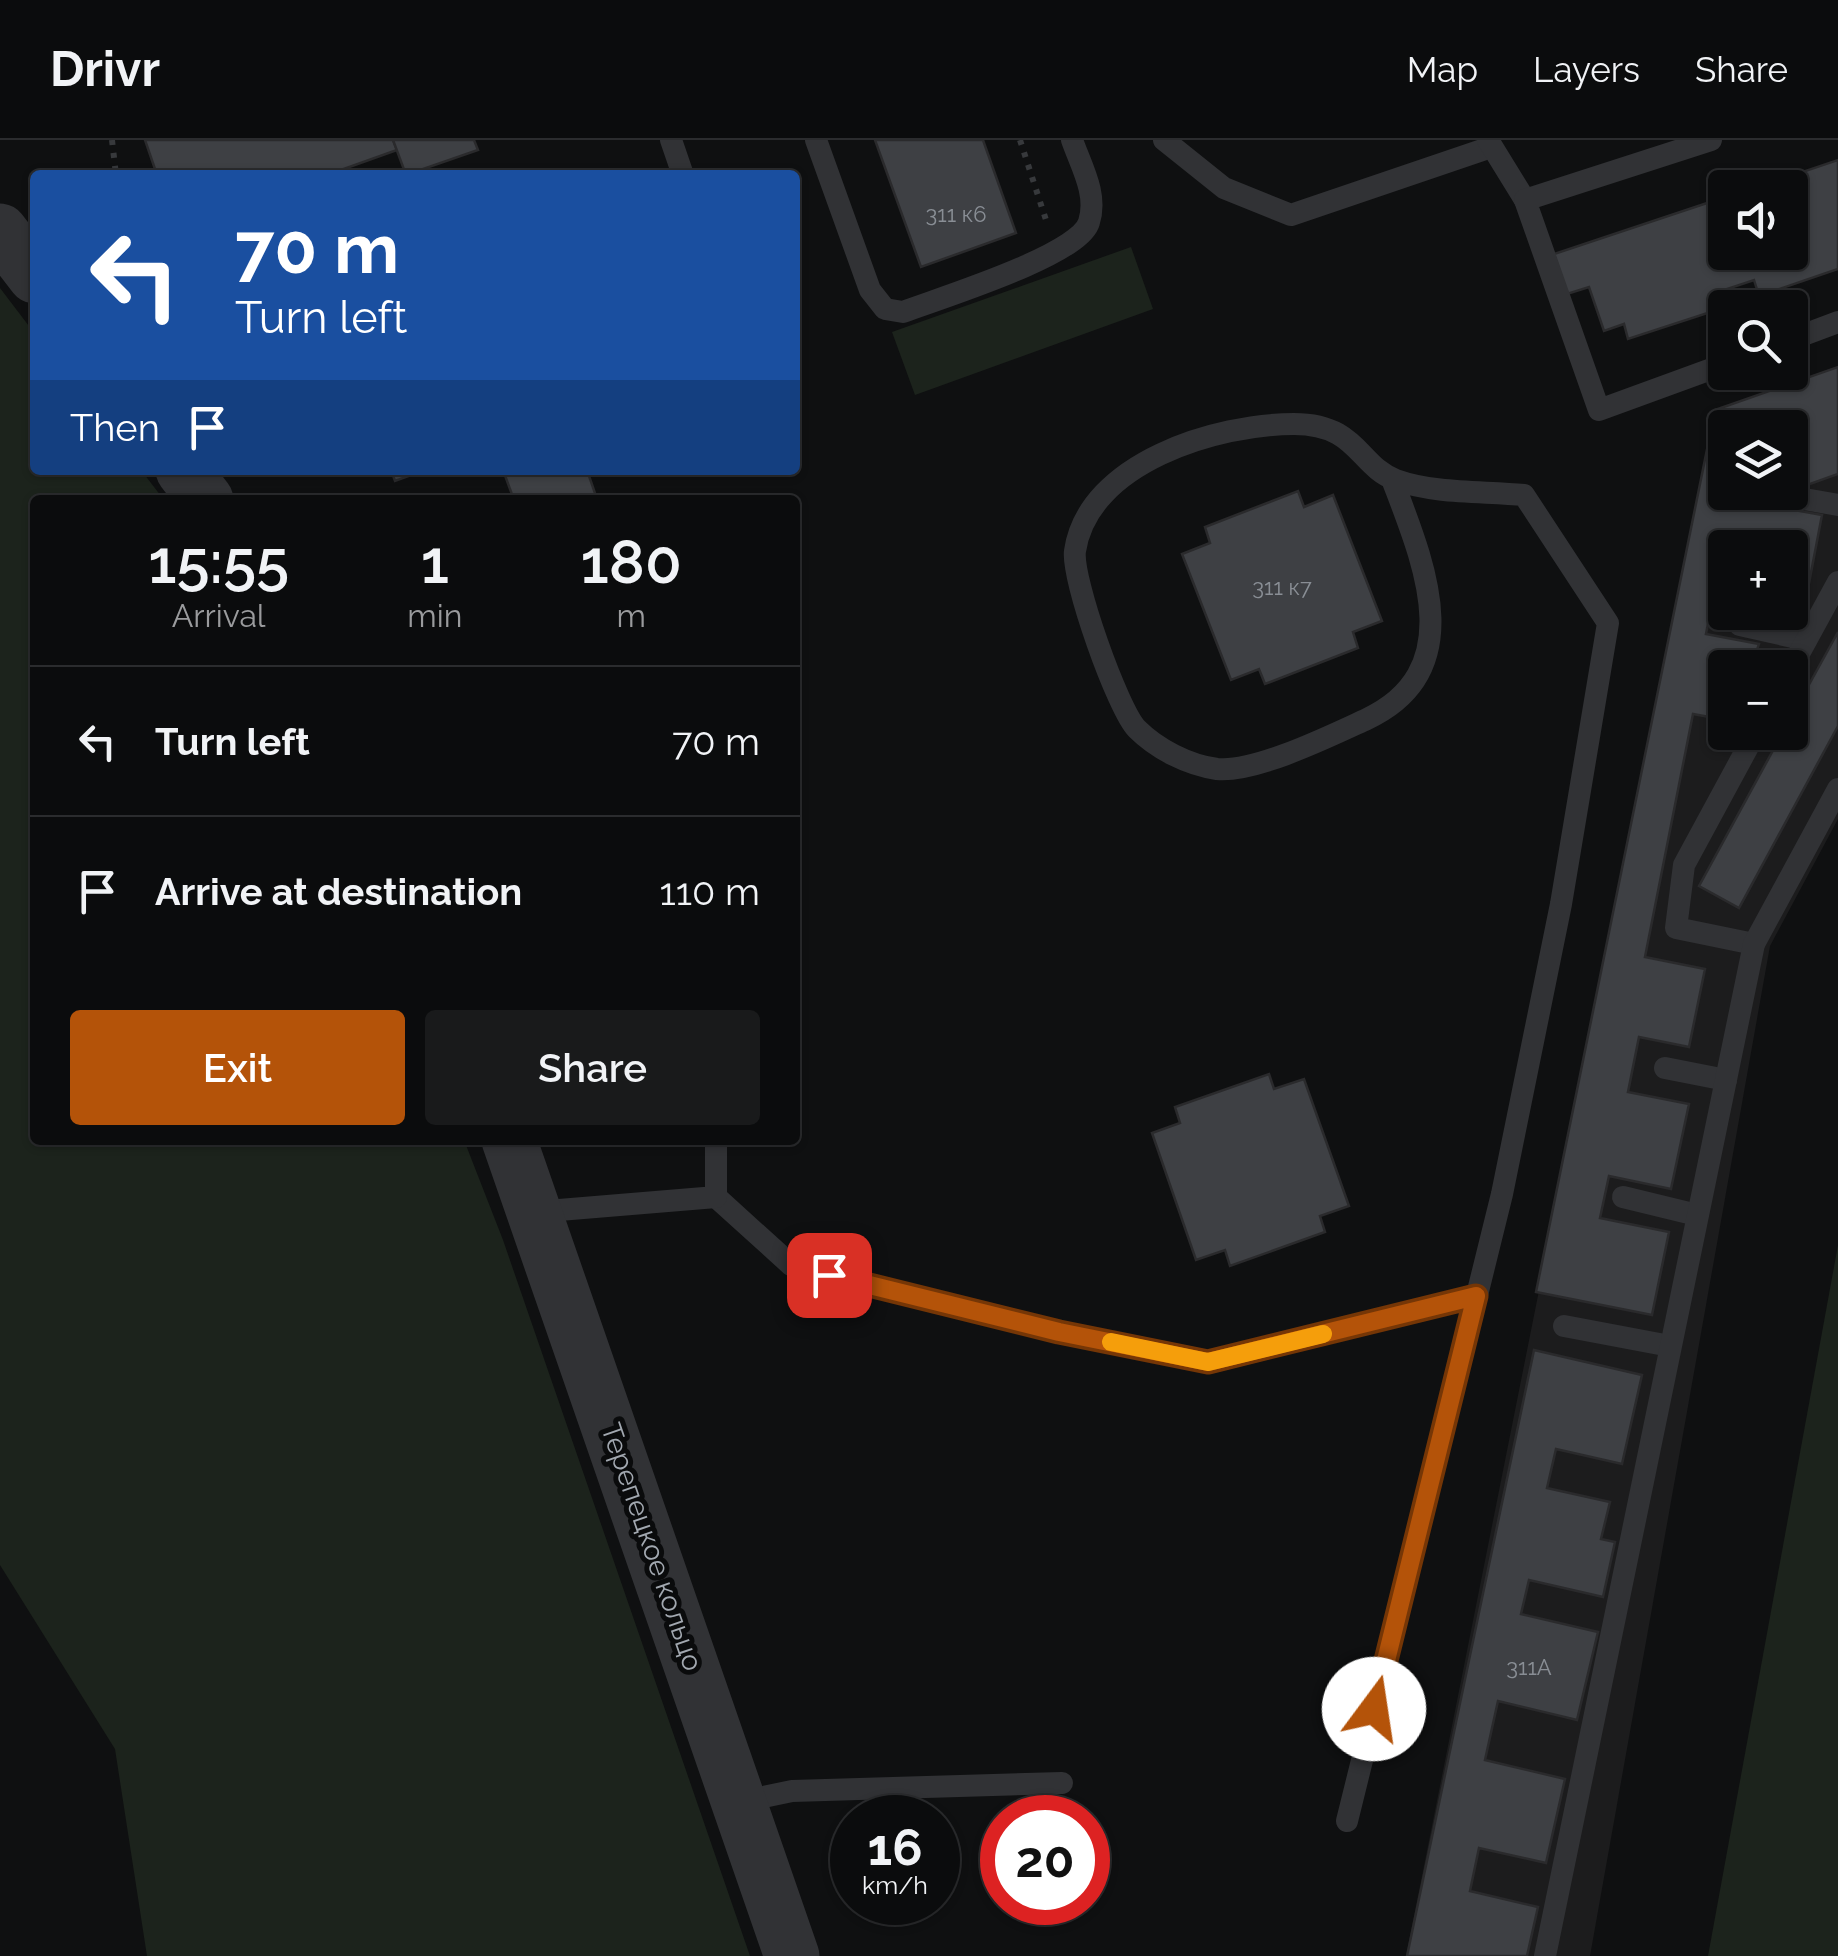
<!DOCTYPE html>
<html lang="en">
<head>
<meta charset="utf-8">
<style>
	:root { --surface:#0b0c0d; --page:#191a1b; --text:#f1f3f6; --muted:#9a9b9d; --line:#2b2c2e; --accent:#b45309 }
	body { margin:0; font-family:Raleway,sans-serif; background:var(--page); color:var(--text); height:100vh; display:flex; flex-direction:column; font-size:38px; white-space:nowrap }
	* { box-sizing:border-box; margin:0 }
	p { font-size:32px; color:var(--muted) }
	.icon { flex:none; width:55px; height:55px; fill:none; stroke:currentColor; stroke-width:2; stroke-linecap:round; stroke-linejoin:round }
	.map { position:relative; flex:1; overflow:hidden }
	.side { position:absolute; left:30px; top:355px; width:770px; height:650px; display:flex; flex-direction:column; background:var(--surface); border-radius:10px; box-shadow:0 2px 8px #0004,0 0 0 2px var(--line) }
	.side>* { flex:none }
	.top-card { position:absolute; left:30px; top:30px; width:770px; height:305px; border-radius:10px; box-shadow:0 2px 8px #0004,0 0 0 2px var(--line); background:#1a4fa0; color:#fff; overflow:hidden }
	.controls { position:absolute; left:1708px; top:30px; display:grid; gap:20px }
	.controls a { display:grid; place-items:center; width:100px; height:100px; border-radius:10px; background:var(--surface); box-shadow:0 2px 8px #0004,0 0 0 2px var(--line); font-size:50px }
	.speed { position:absolute; left:830px; top:1655px; display:flex; gap:20px; font-size:50px; font-weight:700; text-align:center }
	.speed>* { display:grid; place-content:center; width:130px; height:130px; border-radius:50%; background:var(--surface); box-shadow:0 2px 8px #0004,0 0 0 2px var(--line); line-height:1 }
	.speed small { font-size:25px; font-weight:400 }
	.speed .limit { border:15px solid #d22; background:#fff; color:#111 }
	.pin { position:absolute; display:grid; place-items:center; width:85px; height:85px; color:#fff; margin:-42px; border-radius:20px; box-shadow:0 5px 15px #0006 }
	.me { position:absolute; width:110px; margin:-55px; rotate:14deg; stroke-linejoin:round; filter:drop-shadow(0 0 8px #0008) }
	.turn { display:flex; align-items:center; gap:35px; height:210px; padding:0 40px; font-size:45px }
	.turn .icon { width:130px; height:130px; stroke-width:2.5 }
	.turn b { display:block; font-size:70px; line-height:85px }
	.then { display:flex; align-items:center; height:95px; padding:0 40px; background:#0003; gap:20px; font-size:38px }
	.eta { display:flex; justify-content:space-evenly; align-items:center; height:170px; text-align:center }
	.eta b { font-size:60px; font-weight:600; line-height:70px }
	.button { display:flex; gap:20px; margin-top:auto; padding:20px 40px }
	.button a { flex:1; height:115px; border-radius:10px; background:var(--accent); color:#fff; font-size:40px; font-weight:600; line-height:115px; text-align:center }
	.button a+a { background:var(--page); color:var(--text) }
	ul { padding:0; list-style:none }
	li { display:flex; align-items:center; gap:30px; height:150px; padding:0 40px; border-top:2px solid var(--line) }
	li div { flex:1 }
	li b { display:block; font-size:38px }
	li em { font-style:normal }
	header { display:flex; align-items:center; gap:60px; box-sizing:border-box; height:140px; padding:0 50px; background:var(--surface); border-bottom:2px solid var(--line) }
	header strong { font-size:48px }
	nav { display:flex; gap:55px; margin-inline-start:auto; font-size:35px }
	.map>svg:first-child { display:block }
</style>
</head>
<body>
<header>
<strong>Drivr</strong>
<nav><a>Map</a><a>Layers</a><a>Share</a></nav>
</header>
<div class="map">
<svg width="1838" height="1816" viewBox="0 0 1838 1816">
	<rect width="100%" height="100%" fill="#0f1011"/>
	<!-- built -->
	<path fill="#1c1c1d" fill-rule="evenodd" d="M1838,226V679L1770,806L1590,1816H1406L1715,270ZM1725,288H1790V352H1725ZM1725,408H1790V472H1725ZM1725,528H1790V592H1725Z"/>
	<!-- green -->
	<g fill="#1c231c">
		<path d="M1131,107L1153,169L915,255L892,192Z"/>
		<path d="M0,148L35,194V330H141L164,360H35V1000H464L503,1100L750,1816H147L115,1609L0,1425Z"/>
		<path d="M1838,1105V1816H1708Z"/>
	</g>
	<!-- building -->
	<g fill="#3e4044" stroke="#2a2a2c" stroke-width="2.5">
		<path d="M145,0H393L397,10L327,35H157Z"/>
		<path d="M393,0H474L478,10L406,35Z"/>
		<path d="M875,0H983L1016,93L921,127Z"/>
		<path d="M1838,20V129L1759,156L1754,140L1715,153L1720,169L1628,199L1624,184L1604,191L1589,147L1567,154L1554,114L1725,57V112H1790V48H1755Z"/>
		<path d="M1838,227V334L1799,348L1790,322V288H1725V352H1734L1733,359L1822,375L1802,480L1764,472H1790V408H1725V438L1717,437L1706,494L1759,504L1751,528H1725V580L1693,574L1645,817L1705,829L1689,907L1639,897L1628,952L1689,964L1671,1049L1609,1036L1600,1078L1669,1092L1652,1175L1536,1152L1715,270Z"/>
		<path d="M391,330H425L395,341Z"/>
		<path d="M503,330H587L597,359L514,360Z"/>
		<path d="M1298,351L1304,367L1333,355L1382,481L1353,492L1358,508L1265,544L1259,529L1231,540L1182,414L1210,403L1205,387Z"/>
		<path d="M1838,492V586L1739,768L1699,746L1783,592H1790V579Z"/>
		<path d="M1269,934L1274,949L1304,939L1349,1066L1320,1076L1325,1092L1230,1126L1225,1110L1196,1120L1152,993L1180,983L1175,967Z"/>
		<path d="M1534,1210L1642,1235L1622,1324L1556,1309L1547,1348L1610,1362L1601,1399L1615,1402L1603,1457L1529,1440L1521,1474L1598,1492L1577,1580L1498,1561L1485,1620L1565,1639L1546,1723L1479,1708L1470,1751L1538,1767L1527,1816H1407Z"/>
	</g>
	<g fill="none" stroke-linecap="round" stroke-linejoin="round">
		<!-- path -->
		<g stroke="#37393c" stroke-width="6" stroke-dasharray="5 8" stroke-linecap="butt">
			<path d="M112,0L116,35"/>
			<path d="M1020,0L1046,80"/>
		</g>
		<!-- service -->
		<g stroke="#313235" stroke-width="22">
			<path d="M671,0L683,35"/>
			<path d="M816,0L870,150L885,169L903,172C940,158 1080,115 1089,82C1098,54 1081,26 1072,0"/>
			<path d="M1164,0L1224,48L1291,75L1491,7"/>
			<path d="M1488,0L1525,60"/>
			<path d="M1711,0L1525,60L1599,270L1725,224"/>
			<path d="M1790,200L1838,182"/>
			<path d="M1765,352L1838,365"/>
			<path d="M1737,472L1740,485L1806,500"/>
			<path d="M1790,530L1838,442"/>
			<path d="M1754,804L1676,788L1684,725L1756,592"/>
			<path d="M1665,928L1726,940"/>
			<path d="M716,1057L791,1125L1059,1192L1208,1222L1476,1156"/>
			<path d="M1623,1057L1697,1075"/>
			<path d="M535,1072L716,1057V1000"/>
			<path d="M1564,1186L1670,1206"/>
			<path d="M740,1662L792,1651L1062,1643"/>
			<path d="M1347,1681L1502,1054L1561,764L1608,483L1524,355C1484,351 1435,354 1396,340C1358,326 1358,284 1294,284C1218,284 1088,322 1075,411C1071,438 1118,570 1137,589C1157,609 1188,625 1217,629C1255,633 1332,595 1367,579C1471,530 1423,421 1392,339"/>
			<path d="M1545,1816L1754,804L1838,649"/>
		</g>
		<!-- tertiary -->
		<g stroke="#313235" stroke-width="55">
			<path d="M0,91L35,136"/>
			<path d="M183,330L206,360"/>
			<path d="M509,1000L792,1816"/>
		</g>
	</g>
	<g fill="none" stroke-linecap="round" stroke-linejoin="round">
		<defs>
			<path id="route" d="M829,1135L1059,1192L1208,1222L1476,1156L1374,1569"/>
		</defs>
		<!-- route casing -->
		<use href="#route" stroke="#753606" stroke-width="25"/>
		<!-- route -->
		<use href="#route" stroke="#b45309" stroke-width="18"/>
		<!-- slow -->
		<path stroke="#f59e0b" stroke-width="18" d="M1111,1202L1208,1222L1323,1194"/>
	</g>
	<g text-anchor="middle" dominant-baseline="central" stroke-width="10" stroke-linejoin="round" paint-order="stroke">
		<!-- number labels -->
		<g font-size="22" fill="#898e95">
			<text x="956" y="74">311 к6</text>
			<text x="1282" y="447">311 к7</text>
			<text x="1529" y="1527">311А</text>
		</g>
		<!-- street labels -->
		<g font-size="28" fill="#a2a8b0" stroke="#0a0b0c">
			<text transform="translate(652 1407) rotate(71)">Терепецкое кольцо</text>
		</g>
	</g>
</svg>
<div class="controls">
<a><svg class="icon" aria-label="sound" viewBox="0 0 24 24"><path d="M4 9h4l5-4v14l-5-4H4zM17 9q2 3 0 6"/></svg></a>
<a><svg class="icon" aria-label="search" viewBox="0 0 24 24"><circle cx="10" cy="10" r="6"/><path d="M15 15l6 6"/></svg></a>
<a><svg class="icon" aria-label="layers" viewBox="0 0 24 24"><path d="M12 4l9 5-9 5-9-5zM3 14l9 5 9-5"/></svg></a>
<a>+</a>
<a>−</a>
</div>
<div class="speed"><div>16<small>km/h</small></div><div class="limit">20</div></div>
<div class="pin" style="left:829px;top:1135px;background:#d93025"><svg class="icon" aria-label="arrive" viewBox="0 0 24 24"><path d="M6 21V4h12l-3 4 3 4H6"/></svg></div>
<svg class="me" style="left:1374px;top:1569px" viewBox="-20 -20 40 40"><circle r="19" fill="#fff"/><path d="M0-13L10 11 0 6-10 11z" fill="#b45309"/></svg>
<div class="top-card">
<div class="turn"><svg class="icon" aria-label="left" viewBox="0 0 24 24"><path d="M17 20v-9H6M10 6l-5 5 5 5"/></svg><div><b>70 m</b>Turn left</div></div>
<div class="then">Then<svg class="icon" aria-label="arrive" viewBox="0 0 24 24"><path d="M6 21V4h12l-3 4 3 4H6"/></svg></div>
</div>
<section class="side">
<div class="eta">
<div><b>15:55</b><p>Arrival</p></div>
<div><b>1</b><p>min</p></div>
<div><b>180</b><p>m</p></div>
</div>
<ul>
<li><svg class="icon" aria-label="left" viewBox="0 0 24 24"><path d="M17 20v-9H6M10 6l-5 5 5 5"/></svg><div><b>Turn left</b></div><em>70 m</em></li>
<li><svg class="icon" aria-label="arrive" viewBox="0 0 24 24"><path d="M6 21V4h12l-3 4 3 4H6"/></svg><div><b>Arrive at destination</b></div><em>110 m</em></li>
</ul>
<div class="button"><a>Exit</a><a>Share</a></div>
</section>
</div>
</body>
</html>
